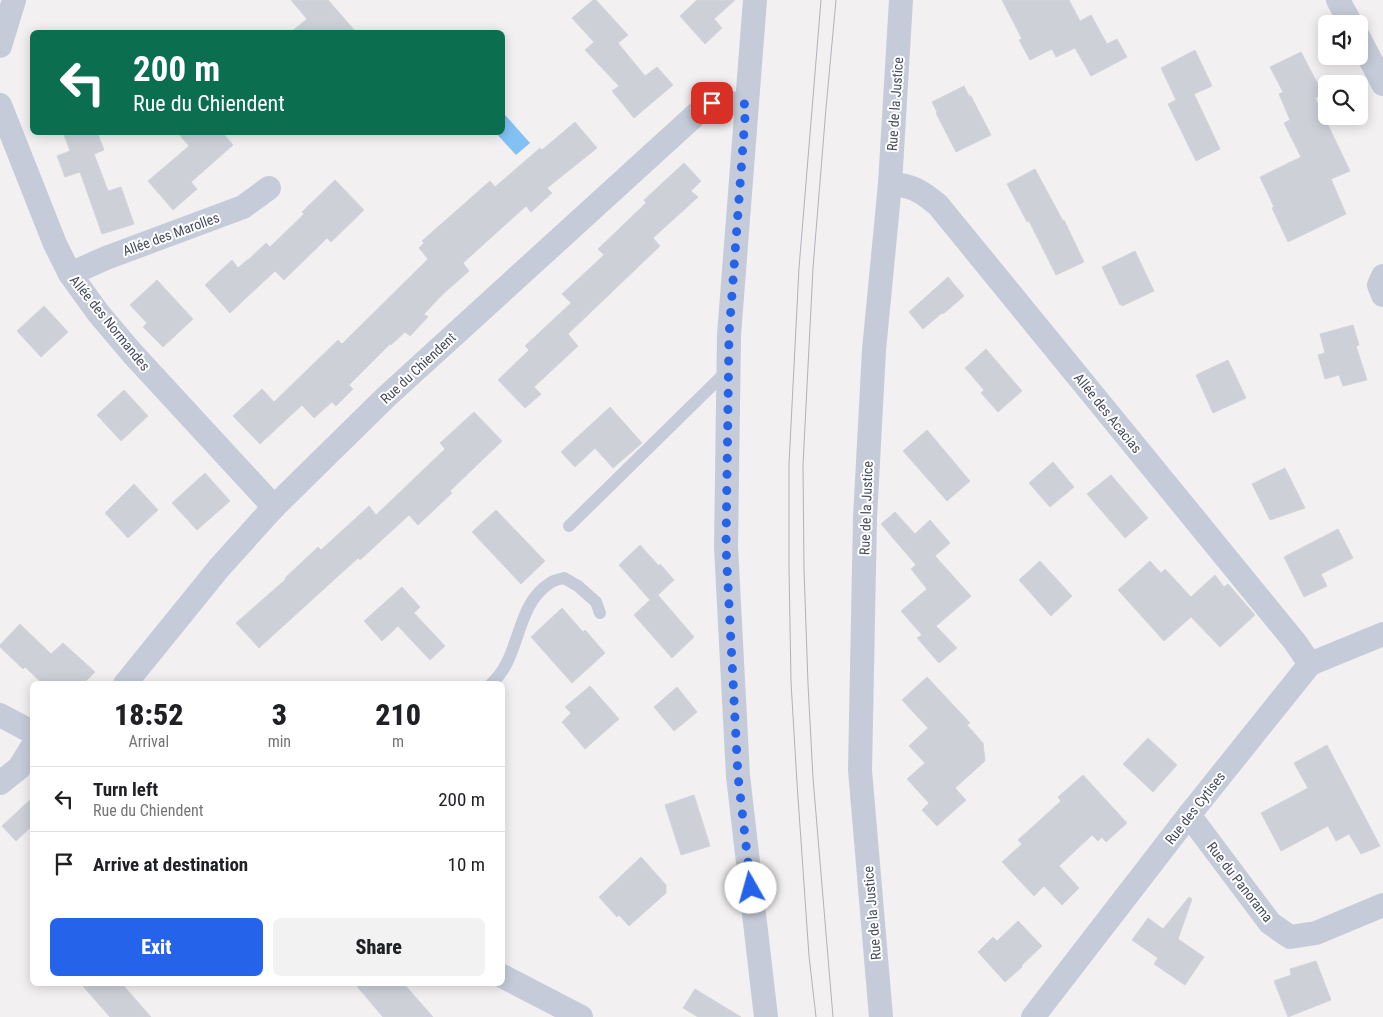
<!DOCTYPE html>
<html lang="en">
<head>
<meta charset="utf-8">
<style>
	:root { --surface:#fff; --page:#f2f2f2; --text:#202124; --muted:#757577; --line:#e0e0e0; --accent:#2563eb }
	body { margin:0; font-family:"Roboto Condensed",sans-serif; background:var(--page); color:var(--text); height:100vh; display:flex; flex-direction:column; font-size:19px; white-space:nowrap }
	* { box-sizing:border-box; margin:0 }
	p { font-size:16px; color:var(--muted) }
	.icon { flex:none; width:28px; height:28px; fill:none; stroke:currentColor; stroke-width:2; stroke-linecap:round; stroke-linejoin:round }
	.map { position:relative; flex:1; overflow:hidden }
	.sheet { position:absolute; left:30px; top:681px; width:475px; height:305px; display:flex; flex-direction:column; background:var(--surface); border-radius:8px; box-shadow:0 2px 12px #0003 }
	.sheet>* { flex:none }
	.guide { position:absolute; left:30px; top:30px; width:475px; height:105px; border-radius:8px; box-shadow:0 2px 12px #0003; background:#0b6e4f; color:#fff; overflow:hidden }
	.tools { position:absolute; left:1318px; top:15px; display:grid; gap:10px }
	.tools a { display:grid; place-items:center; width:50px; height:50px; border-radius:8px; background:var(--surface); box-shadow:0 2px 12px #0003; font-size:25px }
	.pin { position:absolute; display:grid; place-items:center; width:42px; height:42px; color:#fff; margin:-21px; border-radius:10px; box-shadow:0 2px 8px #0006 }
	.me { position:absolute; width:55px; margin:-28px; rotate:353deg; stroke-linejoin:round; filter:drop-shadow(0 0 4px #0008) }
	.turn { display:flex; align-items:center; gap:18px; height:105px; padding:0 20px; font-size:22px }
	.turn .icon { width:65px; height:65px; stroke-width:2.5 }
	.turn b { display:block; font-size:35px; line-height:42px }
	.eta { display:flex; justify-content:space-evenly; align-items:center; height:85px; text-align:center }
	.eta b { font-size:30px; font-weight:800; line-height:35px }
	.action { display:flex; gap:10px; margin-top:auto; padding:10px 20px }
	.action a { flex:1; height:58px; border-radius:8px; background:var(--accent); color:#fff; font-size:20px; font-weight:800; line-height:58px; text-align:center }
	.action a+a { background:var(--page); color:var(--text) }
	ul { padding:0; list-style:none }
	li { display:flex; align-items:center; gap:15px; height:65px; padding:0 20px; border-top:1px solid var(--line) }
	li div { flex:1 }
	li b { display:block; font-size:19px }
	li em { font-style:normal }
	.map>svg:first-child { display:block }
</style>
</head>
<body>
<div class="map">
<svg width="1383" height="1017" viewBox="0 0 1383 1017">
	<rect width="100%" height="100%" fill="#f2f0f0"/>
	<!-- water -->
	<path fill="#83c1f5" d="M505,115L530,143L516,155L496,133L502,132L503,117Z"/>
	<!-- building -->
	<g fill="#ced0d8" stroke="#d3d4dc">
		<path d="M291,0H328L356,32H291L307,19Z"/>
		<path d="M593,0H596L628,35L618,43L645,76L657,67L673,85L634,118L612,91L619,86L585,50L594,42L572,18Z"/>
		<path d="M697,0H735L714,19L722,28L705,44L680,16Z"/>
		<path d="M1002,0H1069L1080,21L1091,15L1107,44L1117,39L1127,57L1091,76L1075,48L1056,57L1052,49L1030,60L1019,40L1022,39Z"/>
		<path d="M1195,50L1212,86L1194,94L1220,149L1196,161L1168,104L1176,100L1161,68Z"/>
		<path d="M1301,52L1323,94L1315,98L1350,171L1331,179L1346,214L1288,242L1272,208L1274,207L1260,177L1301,157L1284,123L1290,120L1279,94L1283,92L1270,67Z"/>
		<path d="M964,86L969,96H971L991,135L956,152L936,113L937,112L932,102Z"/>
		<path d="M575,122L597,148L547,188L552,193L531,212L526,206L463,263L469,271L443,294L424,314L428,317L410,336L405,332L391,345L390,344L349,385L353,389L336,406L332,402L314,418L302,405L260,444L233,416L262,389L274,402L338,340L342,344L428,259L419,248L424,243L422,241L490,181L495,187L540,148L542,150Z"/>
		<path d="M63,132H97L104,150L94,154L108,191L121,187L134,224L102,234L80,172L65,177L57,156L70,151Z"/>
		<path d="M177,132H222L233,145L191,182L197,189L173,210L148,181L189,146Z"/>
		<path d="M684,163L701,181L691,191L698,197L653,238L660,246L568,334L578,346L534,387L541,394L525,408L498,380L529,350L525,346L571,303L562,294L604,255L598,249L646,203L644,200Z"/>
		<path d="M1035,169L1063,221L1064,220L1084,262L1056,275L1029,221L1027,222L1007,184Z"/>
		<path d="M335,180L364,210L331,242L327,238L284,280L275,271L230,313L205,285L232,260L238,268L247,260H248L266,243L270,247L304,214L302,212Z"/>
		<path d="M1135,251L1154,291L1122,306L1121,304L1120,305L1102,267Z"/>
		<path d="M948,277L964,296L943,314L942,313L923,329L909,312Z"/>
		<path d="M157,280L193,319L163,347L143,327L147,323L130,305Z"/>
		<path d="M44,306L68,332L41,357L17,331Z"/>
		<path d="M1353,325L1359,345L1356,346L1367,380L1343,386L1339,375L1325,379L1318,355L1325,353L1320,334Z"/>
		<path d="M986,349L1022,391L998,412L981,393L984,390L965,368Z"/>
		<path d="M1228,360L1246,398L1213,413L1196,375Z"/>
		<path d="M124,390L148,416L121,441L97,415Z"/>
		<path d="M610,407L642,443L613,468L595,448L575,467L561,452Z"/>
		<path d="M474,412L502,441L450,491L452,493L418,525L409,515L360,560L358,558L259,648L236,623L286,579L285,578L318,547L321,550L369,506L376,515L445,449L440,443Z"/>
		<path d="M927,430L970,481L947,501L903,451Z"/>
		<path d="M1053,462L1074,487L1050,507L1029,483Z"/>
		<path d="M1285,468L1305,508L1270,520L1252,484Z"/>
		<path d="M205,473L230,501L197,530L172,503Z"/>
		<path d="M1111,475L1148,518L1125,538L1087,494Z"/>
		<path d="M134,484L158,510L128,538L105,513Z"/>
		<path d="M496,510L545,561L521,584L472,532Z"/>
		<path d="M895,512L915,534L930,520L950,543L935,556L971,596L936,626L957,648L939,663L917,638L922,635L901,611L927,589L911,569L916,565L881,524Z"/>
		<path d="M1338,529L1353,558L1321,574L1327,586L1304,597L1284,557Z"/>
		<path d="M640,545L659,566L660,564L674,580L658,595L694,637L672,658L634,615L650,600L619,565Z"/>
		<path d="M1040,561L1072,596L1051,616L1019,580Z"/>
		<path d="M1150,561L1161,573L1165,569L1191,597L1215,575L1224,587L1228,584L1255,615L1220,647L1191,617L1164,641L1118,590Z"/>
		<path d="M402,587L420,607L414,613L445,646L430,660L398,626L382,641L364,621Z"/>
		<path d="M562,608L583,632L585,630L605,653L572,683L531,637Z"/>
		<path d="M20,624L51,654L63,643L95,672L83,684H43L25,667L23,669L0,647V645Z"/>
		<path d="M927,677L970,723L967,725L983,743L985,761L955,788L966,800L937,826L922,810L929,803L907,779L925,763L909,746L928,728L902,700Z"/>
		<path d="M590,686L619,719L585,749L562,722L571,713L565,707Z"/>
		<path d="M677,687L697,712L674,731L654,707Z"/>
		<path d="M1148,738L1177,765L1153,792L1123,764Z"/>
		<path d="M1327,745L1380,846L1361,854L1349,834L1336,841L1328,826L1281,851L1261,813L1308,788L1294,763Z"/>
		<path d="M1083,775L1127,823L1106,842L1102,837L1098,841L1092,835L1059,866L1079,888L1062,905L1044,886L1034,896L1002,862L1022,844L1018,840L1061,801L1058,797Z"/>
		<path d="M694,795L710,846L681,855L665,805Z"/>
		<path d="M32,798V826L16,841L2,826Z"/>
		<path d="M641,857L666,885V893L629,926L619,915L617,917L599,897Z"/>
		<path d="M1189,897L1192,899L1178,939L1204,957L1185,985L1154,964L1158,958L1132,940L1148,918L1163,929Z"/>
		<path d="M1018,921L1042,946L1022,965V967L1005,982L978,952L993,937L997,941Z"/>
		<path d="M1316,961L1331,1000L1288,1017L1274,981L1291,975L1290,969Z"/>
		<path d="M81,984H122L151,1017H110Z"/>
		<path d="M355,984H404L433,1017H383Z"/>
		<path d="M695,989L741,1017H698L683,1008Z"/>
	</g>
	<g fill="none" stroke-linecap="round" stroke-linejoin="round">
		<!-- lane -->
		<g stroke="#c5cbd8" stroke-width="12">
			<path d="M569,526L728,370"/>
			<path d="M491,684C522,657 514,606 550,583C554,580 560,579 564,578L578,586L596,602L600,613"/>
		</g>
		<!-- street -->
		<g stroke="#c5cbd8" stroke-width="24">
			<path d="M755,0L729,335L726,547L738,776L766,1017"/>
			<path d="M1338,0L1351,24"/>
			<path d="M1359,38L1383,84"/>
			<path d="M0,46L14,0"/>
			<path d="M0,105L55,244L70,274L99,314L132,353L274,507"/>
			<path d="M890,184C912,185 921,191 938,205L1295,642L1310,664"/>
			<path d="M70,274L106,258L243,207L269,188"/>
			<path d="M1383,276L1379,285L1383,295"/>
			<path d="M125,684L219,568L274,507L386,397L702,109L712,103L746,104"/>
			<path d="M0,715L32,732"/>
			<path d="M0,783L19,768L32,747"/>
			<path d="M1189,815L1270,923L1290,937L1316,933L1383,905"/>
			<path d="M502,976L581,1017"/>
			<path d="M881,1017L860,770L865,518L874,350L890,184L901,0"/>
			<path d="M1033,1017L1189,815L1310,664L1383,634"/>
		</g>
		<!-- tram -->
		<g stroke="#b1b2bb" stroke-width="1">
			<path d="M816,1017L809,956L797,783L791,682L789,568V464L799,268L821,0"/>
			<path d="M833,1017L813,778L808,684L804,569L803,465L813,268L826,108L836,0"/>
		</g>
	</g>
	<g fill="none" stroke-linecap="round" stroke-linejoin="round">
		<!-- route -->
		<path stroke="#2563eb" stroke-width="9" stroke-dasharray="0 16.2" d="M712,103L746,104L729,335L726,547L738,776L751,888"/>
	</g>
	<g text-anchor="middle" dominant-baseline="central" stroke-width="4" stroke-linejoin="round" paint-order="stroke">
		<!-- street labels -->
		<g font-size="14" fill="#464d5f" stroke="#fff">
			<text transform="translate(895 104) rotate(-86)">Rue de la Justice</text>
			<text transform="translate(171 234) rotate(-20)">Allée des Marolles</text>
			<text transform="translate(110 323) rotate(51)">Allée des Normandes</text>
			<text transform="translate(418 368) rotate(-43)">Rue du Chiendent</text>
			<text transform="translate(1108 413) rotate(51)">Allée des Acacias</text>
			<text transform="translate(866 508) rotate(-88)">Rue de la Justice</text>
			<text transform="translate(1195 808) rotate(-52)">Rue des Cytises</text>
			<text transform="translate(1240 882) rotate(52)">Rue du Panorama</text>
			<text transform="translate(872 913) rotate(-95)">Rue de la Justice</text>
		</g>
	</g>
</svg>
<div class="tools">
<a><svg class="icon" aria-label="sound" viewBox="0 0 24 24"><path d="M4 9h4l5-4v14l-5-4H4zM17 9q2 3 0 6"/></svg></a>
<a><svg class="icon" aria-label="search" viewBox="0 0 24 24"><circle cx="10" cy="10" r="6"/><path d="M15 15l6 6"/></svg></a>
</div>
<div class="pin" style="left:712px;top:103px;background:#d93025"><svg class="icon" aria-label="arrive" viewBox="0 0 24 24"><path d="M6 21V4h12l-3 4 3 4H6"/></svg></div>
<svg class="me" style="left:751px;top:888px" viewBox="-20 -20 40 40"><circle r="19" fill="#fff"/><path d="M0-13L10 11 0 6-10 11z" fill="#2563eb"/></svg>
<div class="guide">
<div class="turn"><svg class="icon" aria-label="left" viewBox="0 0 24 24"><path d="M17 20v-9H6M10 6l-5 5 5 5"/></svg><div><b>200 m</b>Rue du Chiendent</div></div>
</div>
<section class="sheet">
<div class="eta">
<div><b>18:52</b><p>Arrival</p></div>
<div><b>3</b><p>min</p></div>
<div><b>210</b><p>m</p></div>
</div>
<ul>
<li><svg class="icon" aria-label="left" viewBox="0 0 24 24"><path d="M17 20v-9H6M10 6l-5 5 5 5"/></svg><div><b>Turn left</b><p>Rue du Chiendent</p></div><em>200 m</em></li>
<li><svg class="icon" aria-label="arrive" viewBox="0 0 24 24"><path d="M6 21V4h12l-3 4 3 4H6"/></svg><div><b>Arrive at destination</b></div><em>10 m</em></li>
</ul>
<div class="action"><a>Exit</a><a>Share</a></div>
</section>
</div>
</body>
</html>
